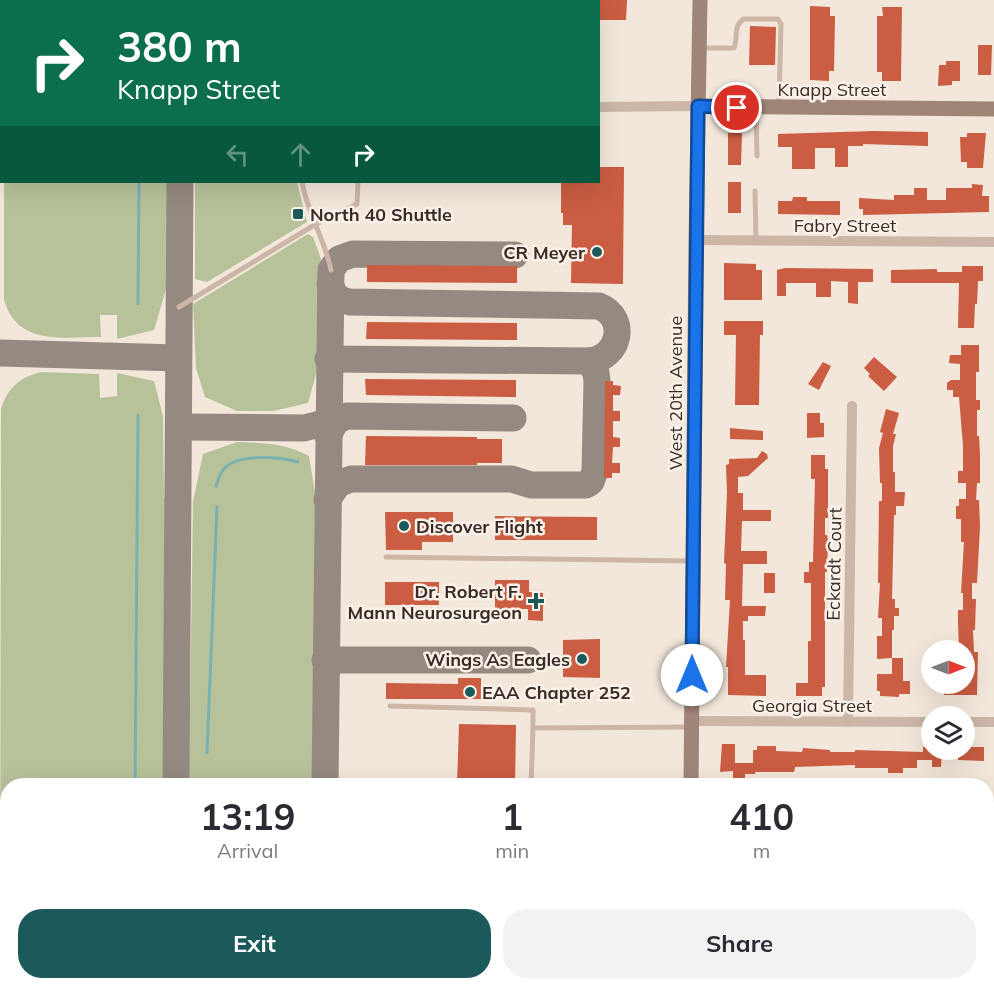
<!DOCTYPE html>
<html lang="en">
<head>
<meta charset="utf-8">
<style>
	:root { --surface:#fff; --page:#f2f2f3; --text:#2b2b33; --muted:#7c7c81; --accent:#1c595b }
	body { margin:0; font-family:Mulish,sans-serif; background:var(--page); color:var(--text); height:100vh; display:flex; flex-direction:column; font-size:22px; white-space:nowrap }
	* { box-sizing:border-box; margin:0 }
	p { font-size:20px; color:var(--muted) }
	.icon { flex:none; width:33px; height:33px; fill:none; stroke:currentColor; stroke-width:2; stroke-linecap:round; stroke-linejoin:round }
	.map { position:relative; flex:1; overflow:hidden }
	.side { position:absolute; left:0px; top:778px; width:994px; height:212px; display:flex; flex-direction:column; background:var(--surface); border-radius:24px 24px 0 0; box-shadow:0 6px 24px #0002 }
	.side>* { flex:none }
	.top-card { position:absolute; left:0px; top:0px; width:600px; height:183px; box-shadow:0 6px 24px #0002; background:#0b6e4f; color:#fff; overflow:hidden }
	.needle { width:39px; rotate:90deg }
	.controls { position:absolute; left:921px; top:640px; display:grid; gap:12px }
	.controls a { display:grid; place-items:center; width:54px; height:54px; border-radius:50%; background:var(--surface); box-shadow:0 6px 24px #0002; font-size:30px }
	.pin { position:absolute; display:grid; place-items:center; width:51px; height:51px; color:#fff; margin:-26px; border:3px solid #fff; border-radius:50%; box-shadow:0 2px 6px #0007 }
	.me { position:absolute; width:66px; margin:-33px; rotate:0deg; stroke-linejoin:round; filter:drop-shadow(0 0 4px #0008) }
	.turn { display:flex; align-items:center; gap:21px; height:126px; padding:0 18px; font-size:27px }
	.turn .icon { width:78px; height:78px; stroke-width:2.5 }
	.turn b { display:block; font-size:42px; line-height:51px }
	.lanes { display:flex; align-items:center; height:57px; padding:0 18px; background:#0003; justify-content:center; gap:30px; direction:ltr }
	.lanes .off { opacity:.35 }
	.eta { display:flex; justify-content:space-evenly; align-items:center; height:102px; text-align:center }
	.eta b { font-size:36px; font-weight:700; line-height:42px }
	.cta { display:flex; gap:12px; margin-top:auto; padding:12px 18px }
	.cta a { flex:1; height:69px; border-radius:24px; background:var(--accent); color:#fff; font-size:24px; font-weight:700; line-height:69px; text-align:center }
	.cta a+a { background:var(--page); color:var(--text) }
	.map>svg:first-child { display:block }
</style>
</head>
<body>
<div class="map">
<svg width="994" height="989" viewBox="0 0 994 989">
	<rect width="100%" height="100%" fill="#f3e7db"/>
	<!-- green -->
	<g fill="#b7c29b">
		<path d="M4,182H168L167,286L154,330L117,339V315H100L101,337C63,337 16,346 4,299Z"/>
		<path d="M195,182H297L307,222L207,282L195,279Z"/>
		<path d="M308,234L313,237L321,259L322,270L318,367L308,403L273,411H237L205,397L196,368L193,304Z"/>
		<path d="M42,372L99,374L100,398L117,396V373L154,381L163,416L164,498L167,499L163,786H8V982L161,983L160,989H0L1,410C6,389 21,376 42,372Z"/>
		<path d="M237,442C263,443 286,443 309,456L315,492L320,535L317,786H189L193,502L203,454Z"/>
		<path d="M401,982V989H186V982Z"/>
	</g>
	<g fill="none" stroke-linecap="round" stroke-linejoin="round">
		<!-- stream -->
		<g stroke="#79b1b1" stroke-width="3">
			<path d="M141,2V0"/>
			<path d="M138,304L139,182"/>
			<path d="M216,486C218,481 220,473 224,469C238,453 279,457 298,462"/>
			<path d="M207,753L217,507"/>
			<path d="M135,786L138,415"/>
			<path d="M134,989V982"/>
		</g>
		<!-- taxiway -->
		<g stroke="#958a82" stroke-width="27">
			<path d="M182,2V0"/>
			<path d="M0,353L178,358"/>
			<path d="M328,359L590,361C620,357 628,318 599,306L350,302C338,300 334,295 330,284"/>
			<path d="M179,427L304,428L328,422"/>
			<path d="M328,436L336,421L347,416L513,418"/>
			<path d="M327,500L338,484L351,479H512L531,485H586L591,482L595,471L597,381L596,373L590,361"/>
			<path d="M325,660H528"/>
			<path d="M176,786L180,182"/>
			<path d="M325,786L331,270L339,259L353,254L515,255"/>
			<path d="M174,989V982"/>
			<path d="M413,989V982"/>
		</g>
	</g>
	<!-- building -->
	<g fill="#ca5d42">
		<path d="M598,0H627L626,20H598Z"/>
		<path d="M810,6L830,7V16H835L834,71H829V81L810,80Z"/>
		<path d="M882,7H902L901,81H882V72H877V16H883Z"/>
		<path d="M750,26L776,27L775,65H749Z"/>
		<path d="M978,45H992L991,75H978Z"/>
		<path d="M946,61H960V81H952V85L938,86L939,65H946Z"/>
		<path d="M874,131L928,132V146L863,144V146H848V167H835V148H815V169H792V147H778V134Z"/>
		<path d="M728,133H742L741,165H728Z"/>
		<path d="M967,133H986L983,168H967V162H961L960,137H967Z"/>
		<path d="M598,167H624L623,284L571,283L572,225H563V213H561V182H598Z"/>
		<rect x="728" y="182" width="13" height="31"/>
		<path d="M972,184L983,185L982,196H989V212L863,215V209H859V198L894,200V195H914V188H927V200H946V188H972Z"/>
		<path d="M793,197H807V201H840V215L778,214V201H792Z"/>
		<path d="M724,263L756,264V270H762V300H724Z"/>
		<path d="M367,265L517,266V283L367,282Z"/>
		<path d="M962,266H983V281H978L977,304H975L974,328H958L959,283H891V270L937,269V272H962Z"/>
		<path d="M785,268L873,269V282H858V304L848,303V282L831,281V297H816V283H786V296H777V270Z"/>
		<path d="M724,321H763V335H760L759,405H735L736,335H724Z"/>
		<path d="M367,322L517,323V340L366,339Z"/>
		<path d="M961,345H979V372H976V400H980V410H977V436H979L980,454V483H977L976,500H979L980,527L977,583H972V599H976L975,630H973L974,652H978L977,695H944V684H964V651H959L958,622V610H963V593H961L964,542H961V519H956V506H959V499H966V483H958V471H963V446L959,397H953V390H947V383L951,380H960V364L949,363L950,355H961Z"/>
		<path d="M874,357L897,377L884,391L868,376L870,374L864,368Z"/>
		<path d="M823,362L831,366L819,390L808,384Z"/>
		<path d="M365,379L516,380V397L366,395Z"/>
		<path d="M605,381H613V385L621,386L620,395H613V411H620V421H613V437L620,438V447H613L612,463H620V473H612V478H604Z"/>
		<path d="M886,409L899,413L893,434H896L893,446V472H895V492H905L904,506H896V515H894L892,599H895V608H899V616H894V630H892V658L877,659V636H882V618H878L880,583H878L879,501H882V483H880L879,448L883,433L880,432Z"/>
		<path d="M807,413H820V423H824V437L807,438Z"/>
		<path d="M730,428L763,431V440L730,439Z"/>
		<path d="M366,436L477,437V439H502V463H477V465H365Z"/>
		<path d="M762,451L767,454L768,458L748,476L738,477V493H743V510H771V521H742L741,551H767V564H743L742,606H766L765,616H748V621H743V640H745V675H766V696L728,695V667H726L730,600H725L726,564L724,563L727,493L726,465L729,464V459L757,458Z"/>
		<path d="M811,455H825V469H828V518H825V535H827L828,540L827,572H825V687H822V696H796V683H808V641H811V583H804V572H809V562H813L815,479H811Z"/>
		<path d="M385,512H453V542H422V550H386Z"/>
		<path d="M495,516L597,517V540H495Z"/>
		<rect x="764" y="573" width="11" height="20"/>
		<path d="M495,580H529V592L543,593V621L528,620V609H495Z"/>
		<rect x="385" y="582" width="54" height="23"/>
		<path d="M600,639V678L563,677V640Z"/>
		<path d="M892,658H903V681H910V694H899V697L880,696V691H877V674H892Z"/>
		<path d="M458,678H481V699H386V683L458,684Z"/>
		<path d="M459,724L516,725L515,786H457Z"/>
		<path d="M722,744H735V763H753V750H757V746H776V751L802,752L803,748L830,750V752H855V750L923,752V747H932V750H942L941,767H932V760H917V768H903V773H888V768H855V765L795,767L794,772H755V774H745V786H733V771L720,772Z"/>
		<path d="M964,747H984V761L958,760V750H964Z"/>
	</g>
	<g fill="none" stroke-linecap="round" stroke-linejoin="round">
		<!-- lane -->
		<g stroke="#cbb6a7" stroke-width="5">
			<path d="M303,2V0"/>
			<path d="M701,48H734C738,38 733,25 744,19H778L781,24L779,104"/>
			<path d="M756,110L757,156"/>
			<path d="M302,182C307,212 325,240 331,270"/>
			<path d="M755,191L756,240"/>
			<path d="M179,307L316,224L357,204L358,182"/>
			<path d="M386,557L691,561"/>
			<path d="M390,706L533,710V728L690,727"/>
			<path d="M531,786L533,728"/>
			<path d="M644,982L645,989"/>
		</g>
		<!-- street -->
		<g stroke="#cbb6a7" stroke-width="10">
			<path d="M598,107L698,106"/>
			<path d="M696,240L994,242"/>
			<path d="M692,721L932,722"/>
			<path d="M848,722L852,406"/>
			<path d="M964,722H994"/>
			<path d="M987,874H994"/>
		</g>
		<!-- secondary -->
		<g stroke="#9f8478" stroke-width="15">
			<path d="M698,106L994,109"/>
			<path d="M691,786L696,240L700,0"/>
			<path d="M690,982V989"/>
		</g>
	</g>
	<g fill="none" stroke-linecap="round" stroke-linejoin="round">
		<defs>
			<path id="route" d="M692,675L698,106L737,108"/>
		</defs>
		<!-- route casing -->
		<use href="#route" stroke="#114b97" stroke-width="15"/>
		<!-- route -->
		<use href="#route" stroke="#1a73e8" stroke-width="10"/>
	</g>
	<!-- markers -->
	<g fill="#1c595b" stroke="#faf1e8" stroke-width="2">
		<rect x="292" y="208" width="12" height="12" rx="3"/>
		<circle cx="597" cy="252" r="6"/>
		<circle cx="404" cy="526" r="6"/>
		<path d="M533 592h6v6h6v6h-6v6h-6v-6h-6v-6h6z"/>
		<circle cx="582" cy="659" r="6"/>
		<circle cx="470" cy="692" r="6"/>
	</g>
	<g text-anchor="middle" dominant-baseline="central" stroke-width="5" stroke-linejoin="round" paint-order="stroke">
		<!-- street labels -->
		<g font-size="18" fill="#372c28" stroke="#faf1e8">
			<text x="832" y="89">Knapp Street</text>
			<text x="845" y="225">Fabry Street</text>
			<text transform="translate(675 393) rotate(-90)">West 20th Avenue</text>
			<text transform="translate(834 564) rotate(-89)">Eckardt Court</text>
			<text x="812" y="705">Georgia Street</text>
		</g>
		<!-- poi labels -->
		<g font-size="18" font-weight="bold" fill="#372c28" stroke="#faf1e8" text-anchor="start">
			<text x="310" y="214">North 40 Shuttle</text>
			<text x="585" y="252" text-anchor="end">CR Meyer</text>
			<text x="416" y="526">Discover Flight</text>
			<text x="522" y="591" text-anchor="end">Dr. Robert F.<tspan x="522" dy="21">Mann Neurosurgeon</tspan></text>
			<text x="570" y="659" text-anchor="end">Wings As Eagles</text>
			<text x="482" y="692">EAA Chapter 252</text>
		</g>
	</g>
</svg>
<div class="controls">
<a><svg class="needle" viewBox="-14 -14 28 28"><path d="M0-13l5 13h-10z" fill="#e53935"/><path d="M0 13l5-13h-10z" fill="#7c7c81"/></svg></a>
<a><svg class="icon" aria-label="layers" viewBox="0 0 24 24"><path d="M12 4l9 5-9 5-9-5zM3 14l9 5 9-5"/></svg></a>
</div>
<div class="pin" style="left:737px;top:108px;background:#d93025"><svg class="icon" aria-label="arrive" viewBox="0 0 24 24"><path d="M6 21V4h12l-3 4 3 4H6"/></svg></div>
<svg class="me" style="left:692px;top:675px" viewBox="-20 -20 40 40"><circle r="19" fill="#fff"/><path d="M0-13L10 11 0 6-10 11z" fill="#1a73e8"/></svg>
<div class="top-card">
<div class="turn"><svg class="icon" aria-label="right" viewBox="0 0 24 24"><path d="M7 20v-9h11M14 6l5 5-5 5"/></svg><div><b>380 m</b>Knapp Street</div></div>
<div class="lanes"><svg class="icon off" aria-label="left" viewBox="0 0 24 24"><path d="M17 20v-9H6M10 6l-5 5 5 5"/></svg><svg class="icon off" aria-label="ahead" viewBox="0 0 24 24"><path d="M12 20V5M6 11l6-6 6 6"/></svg><svg class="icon" aria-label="right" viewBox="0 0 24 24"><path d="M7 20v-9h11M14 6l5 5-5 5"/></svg></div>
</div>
<section class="side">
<div class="eta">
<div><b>13:19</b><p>Arrival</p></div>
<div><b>1</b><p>min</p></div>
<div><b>410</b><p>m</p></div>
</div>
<div class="cta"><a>Exit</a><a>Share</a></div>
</section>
</div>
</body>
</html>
